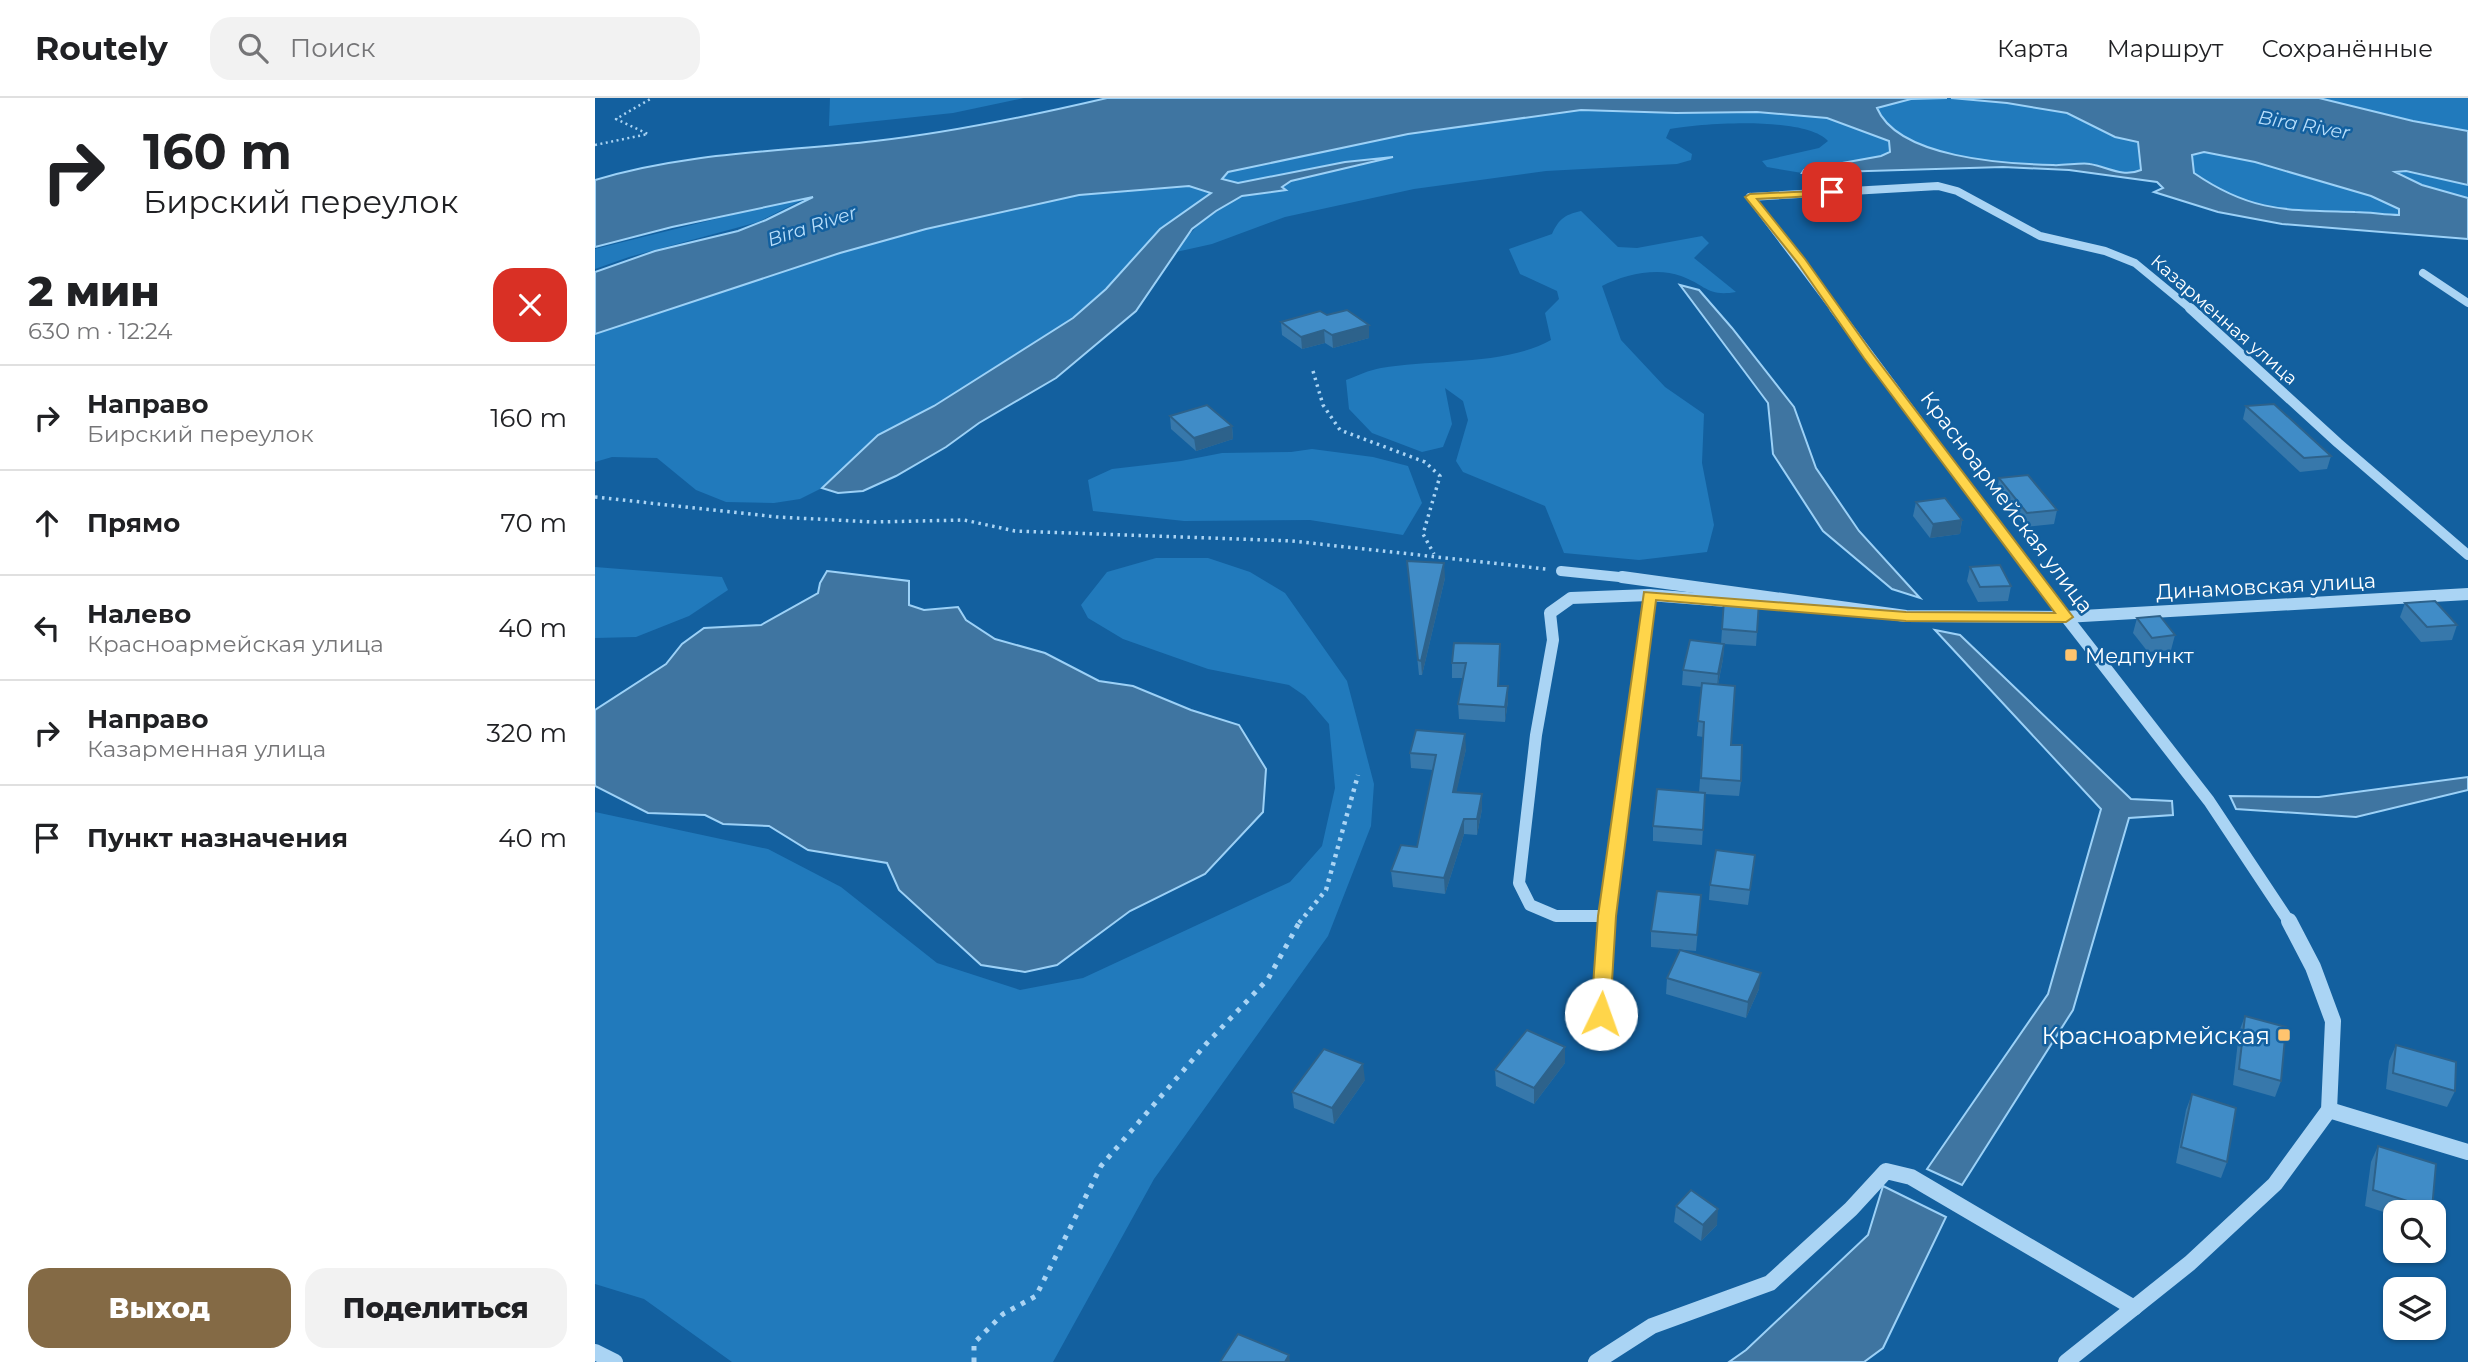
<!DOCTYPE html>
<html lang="ru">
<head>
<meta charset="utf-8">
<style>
	:root { --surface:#fff; --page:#f2f2f2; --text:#202124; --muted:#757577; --line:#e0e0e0; --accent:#846a45 }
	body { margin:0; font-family:Montserrat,sans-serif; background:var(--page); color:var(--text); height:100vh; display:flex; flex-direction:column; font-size:26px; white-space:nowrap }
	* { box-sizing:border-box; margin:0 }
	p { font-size:23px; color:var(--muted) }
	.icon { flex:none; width:38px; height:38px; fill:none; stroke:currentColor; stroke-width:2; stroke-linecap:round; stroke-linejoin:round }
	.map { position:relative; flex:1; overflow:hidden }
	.panel { display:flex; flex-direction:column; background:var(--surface); width:595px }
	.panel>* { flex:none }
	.guide { background:#fff; color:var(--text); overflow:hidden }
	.buttons { position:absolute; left:1788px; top:1102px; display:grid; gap:14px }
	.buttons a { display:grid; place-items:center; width:63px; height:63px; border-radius:14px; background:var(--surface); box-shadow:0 2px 5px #0004; font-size:35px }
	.pin { position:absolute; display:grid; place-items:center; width:60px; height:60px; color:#fff; margin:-30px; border-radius:14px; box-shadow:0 4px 10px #0006 }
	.me { position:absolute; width:77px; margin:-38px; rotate:3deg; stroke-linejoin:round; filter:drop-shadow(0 0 5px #0008) }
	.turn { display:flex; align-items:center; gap:24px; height:147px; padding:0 28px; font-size:32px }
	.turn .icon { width:91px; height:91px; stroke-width:2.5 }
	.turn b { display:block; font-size:49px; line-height:60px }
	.round { display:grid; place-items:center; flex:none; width:74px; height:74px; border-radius:21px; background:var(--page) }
	.summary { display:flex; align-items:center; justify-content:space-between; height:119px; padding:0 28px }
	h1 { font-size:42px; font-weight:800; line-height:52px }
	.primary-button { display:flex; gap:14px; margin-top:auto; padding:14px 28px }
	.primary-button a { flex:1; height:80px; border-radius:21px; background:var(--accent); color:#fff; font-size:28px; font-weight:800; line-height:80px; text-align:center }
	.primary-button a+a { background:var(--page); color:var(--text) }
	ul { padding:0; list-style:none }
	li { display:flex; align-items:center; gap:21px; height:105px; padding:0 28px; border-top:2px solid var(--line) }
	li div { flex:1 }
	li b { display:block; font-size:26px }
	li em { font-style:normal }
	header { display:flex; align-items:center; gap:42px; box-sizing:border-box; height:98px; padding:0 35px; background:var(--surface); border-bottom:2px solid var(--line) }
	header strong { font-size:33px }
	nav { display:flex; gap:38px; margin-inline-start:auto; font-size:24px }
	.search { width:490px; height:63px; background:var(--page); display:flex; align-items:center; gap:18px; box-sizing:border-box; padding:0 24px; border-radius:21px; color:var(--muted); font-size:26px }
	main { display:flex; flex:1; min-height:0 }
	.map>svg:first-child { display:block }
</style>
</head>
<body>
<header>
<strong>Routely</strong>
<div class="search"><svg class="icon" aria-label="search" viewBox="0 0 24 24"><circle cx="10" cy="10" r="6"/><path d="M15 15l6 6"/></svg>Поиск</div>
<nav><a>Карта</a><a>Маршрут</a><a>Сохранённые</a></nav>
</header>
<main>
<section class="panel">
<div class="guide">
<div class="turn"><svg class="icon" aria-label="right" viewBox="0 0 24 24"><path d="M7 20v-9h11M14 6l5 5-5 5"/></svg><div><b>160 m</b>Бирский переулок</div></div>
</div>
<div class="summary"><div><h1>2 мин</h1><p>630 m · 12:24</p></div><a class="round" style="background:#d93025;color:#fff"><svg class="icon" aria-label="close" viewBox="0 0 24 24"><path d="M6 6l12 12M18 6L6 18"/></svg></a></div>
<ul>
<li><svg class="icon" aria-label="right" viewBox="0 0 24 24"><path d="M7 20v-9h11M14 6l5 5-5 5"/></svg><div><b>Направо</b><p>Бирский переулок</p></div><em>160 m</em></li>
<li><svg class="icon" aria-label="ahead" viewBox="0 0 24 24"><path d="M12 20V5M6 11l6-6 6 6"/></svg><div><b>Прямо</b></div><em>70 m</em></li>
<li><svg class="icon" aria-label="left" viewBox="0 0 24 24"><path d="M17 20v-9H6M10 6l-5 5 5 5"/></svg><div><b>Налево</b><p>Красноармейская улица</p></div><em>40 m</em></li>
<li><svg class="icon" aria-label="right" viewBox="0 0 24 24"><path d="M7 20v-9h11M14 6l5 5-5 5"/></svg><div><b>Направо</b><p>Казарменная улица</p></div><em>320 m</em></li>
<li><svg class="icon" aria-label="arrive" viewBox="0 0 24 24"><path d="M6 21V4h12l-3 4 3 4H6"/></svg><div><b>Пункт назначения</b></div><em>40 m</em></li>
</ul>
<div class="primary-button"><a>Выход</a><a>Поделиться</a></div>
</section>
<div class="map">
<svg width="1873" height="1264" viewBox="0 0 1873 1264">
	<rect width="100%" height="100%" fill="#13609f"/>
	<!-- green -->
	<g fill="#217abc">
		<path d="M235,0H429L358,15L234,28Z"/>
		<path d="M1356,0L1412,5L1472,15L1520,39L1544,44L1546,73C1527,80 1513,69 1495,65C1488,64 1467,68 1458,67C1411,66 1303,60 1282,10L1316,1Z"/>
		<path d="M1724,0H1873V33L1818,23Z"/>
		<path d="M986,12L1081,15L1162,14L1232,20L1294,43L1295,54L1286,58L1209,72L1207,75L1172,69L1167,63L1224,50L1233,43C1211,18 1108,25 1075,31L1071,40L1097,56L1096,62L1082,66L951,73L819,91L690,119L617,146L581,154C601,125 628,101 663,95C673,93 680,95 690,92L687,89L696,83L792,60L750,64L643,85L626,81L633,74L813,36Z"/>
		<path d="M1609,54L1660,64L1776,98L1805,111L1804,117C1746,112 1679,122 1626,93C1616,88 1608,81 1599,75L1596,57Z"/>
		<path d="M1801,72L1873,87V100L1827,87L1800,75Z"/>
		<path d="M594,88L616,95L565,131L511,191L479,220L339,308L283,337L227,390L205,401L179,405L131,404L101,392L62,360L17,359L0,364V236L245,155L331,131L484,97Z"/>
		<path d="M217,97L163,124L34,159L0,171V151Z"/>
		<path d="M986,113L1023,149L1042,150L1107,138L1114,145L1099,160L1141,194C1112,199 1111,187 1086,178C1061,169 1029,177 1007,188L1026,242L1070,289L1109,316L1107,365L1119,427L1112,454L1044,462L969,455L950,408L868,374L861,363L873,322L868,303L850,290L857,326L848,349L827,354L777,335L754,311L751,282C762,278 774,272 786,270C838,261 910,268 956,242L950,215L964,201L962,193L925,176L914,151L957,136C964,121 969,117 986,113Z"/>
		<path d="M717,351L778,359L813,368L827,405L808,437L715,422L589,423L498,413L493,382L517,371L586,363L627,355L696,354Z"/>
		<path d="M561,460H613L655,474L690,495L752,583L779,686L776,728L733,838L559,1081L458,1264H137L49,1201L0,1186V714L173,751L246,789L342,865L425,892L488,880L695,784L727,748L740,690L734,626L710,598L694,587L613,571L528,541L493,520L486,507L512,474Z"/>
		<path d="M0,469L127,479L133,492L94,518L41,539L0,540Z"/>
	</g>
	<!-- water -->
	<g fill="#3f75a1" stroke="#9cd1f7" stroke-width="2" fill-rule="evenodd">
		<path d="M512,0H1352L1316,1L1282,10C1303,60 1411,66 1458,67C1467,68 1488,64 1495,66C1513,69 1527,80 1546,72L1543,44L1520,39L1472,15L1412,5L1356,0H1724L1818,23L1873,33V87L1811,73L1800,74L1827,87L1873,100V141L1687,126L1623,114L1559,94L1568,90L1562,84L1474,72L1408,69L1207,75L1209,72L1286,58L1295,54L1294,43L1232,20L1162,14L1081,15L986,12L813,36L633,74L627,81L643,85L750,64L798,59L696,83L687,89L691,92L647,98L621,113L597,131L541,213L461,280L384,325L351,349L301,378L268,393L243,395L227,390L283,337L339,308L478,220L511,191L565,131L616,95L594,88L484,97L331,131L245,155L0,236V174L60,153L143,133L171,122L218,99L77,129L0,149V82C91,54 187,54 280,43C359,34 435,18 512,0ZM1609,54L1660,64L1776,98L1804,111V117C1790,117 1775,114 1760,114C1693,112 1657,115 1599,75L1597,57Z"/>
		<path d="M1085,187L1104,192L1137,230L1199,309L1221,370L1264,433L1325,500L1297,491L1228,433L1178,356L1173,305Z"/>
		<path d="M232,473L314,483V507L329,512L363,509L371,522L400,541L450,555L504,583L538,588L596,612L644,627L671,671L668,714L610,776L535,813L462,867L430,874L386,867L304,792L292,765L213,752L174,728L128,726L110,717L53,715L0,688V612L71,566L87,546L109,530L166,527L223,495L225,485Z"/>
		<path d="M1340,532L1365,537L1536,701L1577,703L1578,717L1534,720L1478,912L1367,1087L1332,1071L1453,896L1506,711Z"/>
		<path d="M1873,679V692L1761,719L1641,711L1635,698L1724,699Z"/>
		<path d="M1288,1088L1351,1119L1288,1250L1269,1264H1134L1151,1252L1273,1137Z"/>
	</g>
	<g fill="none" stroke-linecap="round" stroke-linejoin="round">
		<!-- path-far3 -->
		<path stroke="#aad4f4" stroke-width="2.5" stroke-dasharray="2 3.5" stroke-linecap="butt" d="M0,47L53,36L21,21L57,0"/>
		<!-- path-far2 -->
		<g stroke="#aad4f4" stroke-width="3.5" stroke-dasharray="2.5 4.5" stroke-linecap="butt">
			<path d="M718,273L728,307L745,332L830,364L845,378L828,436L839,456"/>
			<path d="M0,399L182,419L279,424L369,422L420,433L697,443L951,471"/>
		</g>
		<!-- path-far1 -->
		<path stroke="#aad4f4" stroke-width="4.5" stroke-dasharray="3.5 5" stroke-linecap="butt" d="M704,825L731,792L763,677"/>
		<!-- path -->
		<path stroke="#aad4f4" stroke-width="5" stroke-dasharray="4.5 7" stroke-linecap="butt" d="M379,1264V1245L408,1216L441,1198L506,1068L612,945L673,881L705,823"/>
		<!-- minor-far3 -->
		<g stroke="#aad4f4" stroke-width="8">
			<path d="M1155,99L1240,212"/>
			<path d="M1155,99L1343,88L1362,93L1445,138L1510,153L1540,165L1597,212"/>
			<path d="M1828,175L1873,205"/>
		</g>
		<!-- minor-far2 -->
		<g stroke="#aad4f4" stroke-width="10">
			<path d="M1239,210L1441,481"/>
			<path d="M1595,210L1743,345L1873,457"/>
			<path d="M966,473L1044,481"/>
		</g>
		<!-- minor-far1 -->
		<g stroke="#aad4f4" stroke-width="12">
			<path d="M1027,479L1311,518L1470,519L1873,496"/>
			<path d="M1440,479L1614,703L1695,825"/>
			<path d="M1012,818H961L935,807L924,785L941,637L958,542L955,515L976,500L1054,497"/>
			<path d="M1012,825L1054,497L1143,504"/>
		</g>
		<!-- minor -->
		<g stroke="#aad4f4" stroke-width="16">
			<path d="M1006,916L1012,823"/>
			<path d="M1734,1012L1873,1054"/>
			<path d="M0,1254L20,1264"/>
			<path d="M1001,1264L1057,1228L1175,1185L1256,1111L1291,1073L1316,1079L1539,1210"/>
			<path d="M1471,1264L1595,1165L1680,1086L1734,1012L1738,923L1718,869L1694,823"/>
		</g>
	</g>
	<!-- wall -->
	<g fill="#3778ab">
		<path d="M732,217L774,240L738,250L730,245L707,251L687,237L686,224Z"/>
		<path d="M1651,308L1736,358L1732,371L1705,374L1648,321Z"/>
		<path d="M575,318L637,328L638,341L601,353L576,331Z"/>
		<path d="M1404,380L1462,412L1459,426L1430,429L1402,394Z"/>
		<path d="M1321,404L1367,422L1365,436L1335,440L1318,418Z"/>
		<path d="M812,463L850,480L827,577H824Z"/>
		<path d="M1375,469L1416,488L1413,503L1383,504L1372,483Z"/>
		<path d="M1129,502L1164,504L1161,548L1129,546L1128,561L1123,587L1136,647L1146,683L1144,698L1110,696L1107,747L1058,743V728L1104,695L1108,639L1102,638L1107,589L1087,587L1088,572L1126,546Z"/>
		<path d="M1810,505L1862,527L1857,542L1826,544L1805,519Z"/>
		<path d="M1542,520L1580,537L1576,552L1553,554L1538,535Z"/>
		<path d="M905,546L904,588L913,603L910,624L864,621L863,606L868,580H857V565Z"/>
		<path d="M871,651L861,694L887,711L882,737L869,736L850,796L798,789L796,773L822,749L838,672L816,670L815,655Z"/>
		<path d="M1160,757L1153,807L1114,802L1115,787Z"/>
		<path d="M1106,797L1101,853L1056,849V833Z"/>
		<path d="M1072,880L1164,891L1151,920L1071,896Z"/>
		<path d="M1650,918L1686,983L1680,999L1638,987L1644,934Z"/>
		<path d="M1801,947L1860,993L1852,1009L1791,991L1794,963Z"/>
		<path d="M970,949V965L939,1006L901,988L900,972Z"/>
		<path d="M770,982L739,1026L699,1010L697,994Z"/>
		<path d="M1597,996L1632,1064L1626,1080L1581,1065L1591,1012Z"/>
		<path d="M1783,1048L1837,1111L1836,1115H1801V1118L1770,1108L1776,1064Z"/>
		<path d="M1081,1108L1122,1127L1106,1143L1079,1124Z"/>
	</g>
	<!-- shaded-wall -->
	<g fill="#2d628b">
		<path d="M774,227V240L738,250L737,237Z"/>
		<path d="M729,232L730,245L707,251L706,239Z"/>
		<path d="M637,328L638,341L601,353L599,340Z"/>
		<path d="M1367,422L1365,436L1335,440L1338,426Z"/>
		<path d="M849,465L850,480L827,577L826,563Z"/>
		<path d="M1129,546L1128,561L1122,591L1123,576Z"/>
		<path d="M913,588V603L910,624V609Z"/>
		<path d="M870,636L871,651L858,710V694Z"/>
		<path d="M887,696V711L882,737V721Z"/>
		<path d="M869,721V736L850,796L849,780Z"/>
		<path d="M1166,875L1164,891L1151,920L1153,904Z"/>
		<path d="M970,949V965L939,1006V990Z"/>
		<path d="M768,966L770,982L739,1026L737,1010Z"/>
		<path d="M1123,1111L1122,1127L1106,1143L1108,1127Z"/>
		<path d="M694,1257L695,1264H690Z"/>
	</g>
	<!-- building -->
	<g fill="#408cc7" stroke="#2d628b" stroke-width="2">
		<path d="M752,212L774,227L737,237L729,232L706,239L686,224L725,213L732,217Z"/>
		<path d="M1679,306L1736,358L1709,360L1651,308Z"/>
		<path d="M612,307L637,328L599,340L575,318Z"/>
		<path d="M1433,377L1462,412L1432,415L1404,380Z"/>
		<path d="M1350,400L1367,422L1338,426L1321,404Z"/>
		<path d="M812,463L849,465L826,563L823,562Z"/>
		<path d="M1405,467L1416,488L1385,489L1375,469Z"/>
		<path d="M1129,502L1164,504L1162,534L1127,531Z"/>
		<path d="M1840,503L1862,527L1832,529L1810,505Z"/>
		<path d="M1565,518L1580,537L1557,540L1542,520Z"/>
		<path d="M1095,542L1129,546L1123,576L1088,572Z"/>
		<path d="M859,545L905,546L903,588H913L910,609L863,606L871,565H857Z"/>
		<path d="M1107,585L1140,588L1136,647H1147L1146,683L1106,680L1109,624L1103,623Z"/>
		<path d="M821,632L870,636L858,694L887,696L882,721H869L849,780L796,773L806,747L822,749L841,657L815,655Z"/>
		<path d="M1062,691L1110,695L1108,732L1058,728Z"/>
		<path d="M1121,752L1160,757L1155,792L1115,787Z"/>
		<path d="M1062,793L1106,797L1102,837L1056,833Z"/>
		<path d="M1085,852L1166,875L1153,904L1072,880Z"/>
		<path d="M1650,918L1691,929L1686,983L1644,971Z"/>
		<path d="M932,932L970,949L939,990L900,972Z"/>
		<path d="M1801,947L1861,964L1860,993L1798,975Z"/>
		<path d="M729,951L768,966L737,1010L697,994Z"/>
		<path d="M1597,996L1641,1010L1632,1064L1586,1049Z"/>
		<path d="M1783,1048L1841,1066L1837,1111L1778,1092Z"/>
		<path d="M1096,1092L1123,1111L1108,1127L1081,1108Z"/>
		<path d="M643,1236L694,1257L690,1264H625Z"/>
	</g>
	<!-- route -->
	<path fill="#ffd54a" stroke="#a68a30" stroke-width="2" d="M1241,92L1242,94L1237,97L1162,101L1210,161L1277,255L1478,519L1471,524L1311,523L1061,502L1021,818L1015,916L1013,921H999L996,916L1003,818L1049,494L1311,514L1460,515L1269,260L1203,165L1150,99L1155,96Z"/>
	<!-- markers -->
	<g fill="#ffc46e" stroke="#13609f" stroke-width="2.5">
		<rect x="1469" y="550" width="14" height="14" rx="3.5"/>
		<rect x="1682" y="930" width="14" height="14" rx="3.5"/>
	</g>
	<g text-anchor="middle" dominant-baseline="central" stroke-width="5" stroke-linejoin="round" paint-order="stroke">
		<!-- far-street labels -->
		<g font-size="18" fill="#fff" stroke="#13609f">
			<text transform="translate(1629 222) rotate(41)">Казарменная улица</text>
		</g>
		<!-- far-water labels -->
		<g font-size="19" font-style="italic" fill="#b7defb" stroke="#13609f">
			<text transform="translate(1709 27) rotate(10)">Bira River</text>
			<text transform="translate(217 128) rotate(-18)">Bira River</text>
		</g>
		<!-- street labels -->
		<g font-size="21" fill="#fff" stroke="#13609f">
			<text transform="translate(1412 404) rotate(53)">Красноармейская улица</text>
			<text transform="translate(1671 488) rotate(-3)">Динамовская улица</text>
		</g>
		<!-- poi labels -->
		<g font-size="21" fill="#fff" stroke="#13609f" text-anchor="start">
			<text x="1490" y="557">Медпункт</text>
		</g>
		<!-- near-poi labels -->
		<g font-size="24" fill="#fff" stroke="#13609f" text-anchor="end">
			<text x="1675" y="937">Красноармейская</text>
		</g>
	</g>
</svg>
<div class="buttons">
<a><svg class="icon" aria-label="search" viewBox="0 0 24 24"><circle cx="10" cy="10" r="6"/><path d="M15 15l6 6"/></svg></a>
<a><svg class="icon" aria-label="layers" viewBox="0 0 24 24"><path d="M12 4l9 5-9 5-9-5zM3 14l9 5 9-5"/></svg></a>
</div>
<div class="pin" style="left:1237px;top:94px;background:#d93025"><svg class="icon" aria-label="arrive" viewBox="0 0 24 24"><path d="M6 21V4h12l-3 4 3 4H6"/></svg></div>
<svg class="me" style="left:1006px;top:916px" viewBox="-20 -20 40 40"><circle r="19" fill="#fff"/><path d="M0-13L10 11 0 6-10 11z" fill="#ffd54a"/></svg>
</div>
</main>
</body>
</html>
